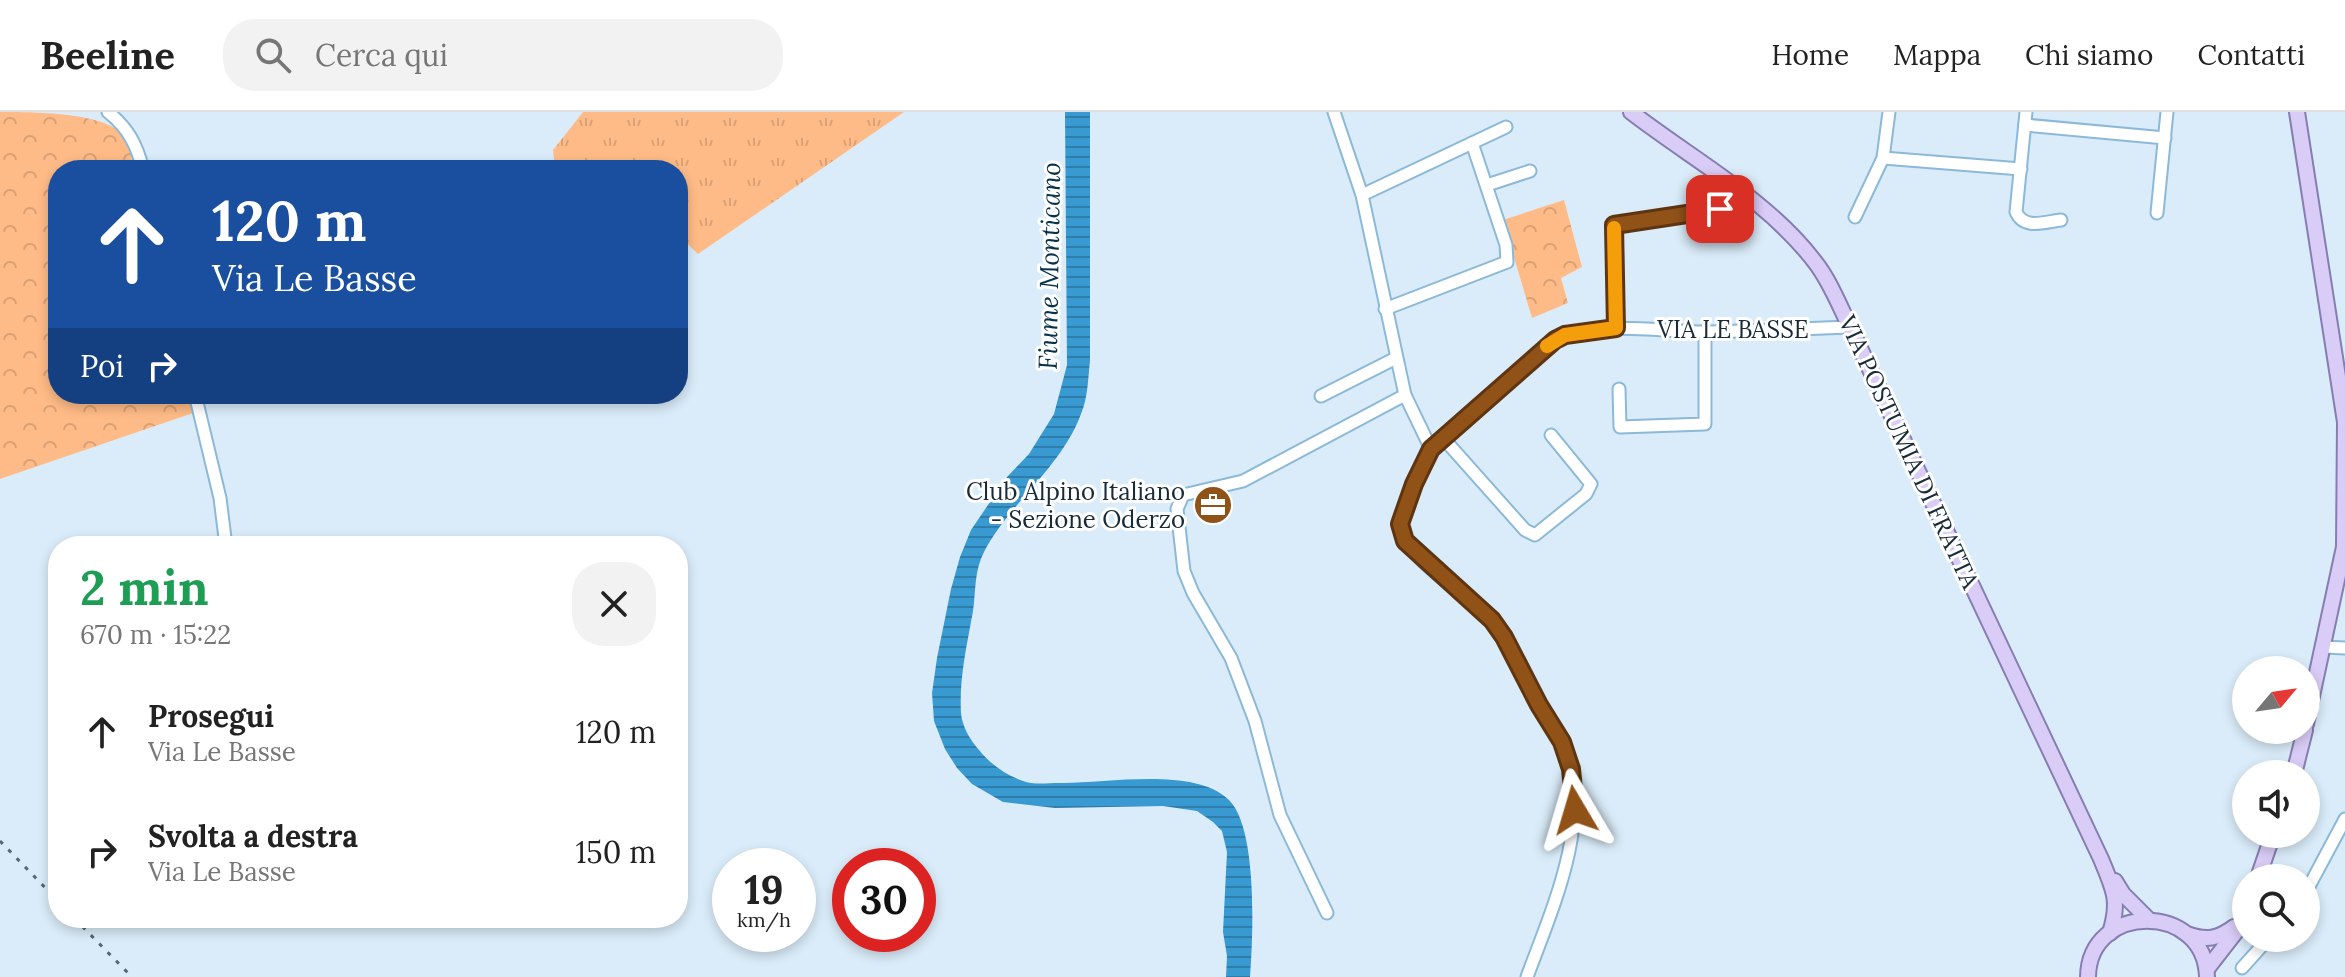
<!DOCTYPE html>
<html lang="it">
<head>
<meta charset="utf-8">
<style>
	:root { --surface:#fff; --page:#f2f2f2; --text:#222; --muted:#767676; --line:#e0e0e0 }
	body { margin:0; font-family:Lora,serif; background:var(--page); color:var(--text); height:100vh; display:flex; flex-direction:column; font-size:30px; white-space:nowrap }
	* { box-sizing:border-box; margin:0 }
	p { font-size:26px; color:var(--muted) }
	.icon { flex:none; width:44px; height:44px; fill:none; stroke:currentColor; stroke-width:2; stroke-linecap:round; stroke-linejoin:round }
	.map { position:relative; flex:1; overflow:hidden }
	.drawer { position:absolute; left:48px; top:424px; width:640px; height:392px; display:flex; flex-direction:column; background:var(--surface); border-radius:32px; box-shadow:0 4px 12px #0003 }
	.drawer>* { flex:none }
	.guide { position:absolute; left:48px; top:48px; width:640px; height:244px; border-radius:32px; box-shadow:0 4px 12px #0003; background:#1a4fa0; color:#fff; overflow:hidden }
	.needle { width:52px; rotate:61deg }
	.tools { position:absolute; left:2232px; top:544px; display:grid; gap:16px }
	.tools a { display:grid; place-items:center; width:88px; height:88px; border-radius:50%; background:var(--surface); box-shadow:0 4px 12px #0003; font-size:40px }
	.speed { position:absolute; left:712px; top:736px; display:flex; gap:16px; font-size:40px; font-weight:700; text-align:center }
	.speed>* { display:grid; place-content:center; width:104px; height:104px; border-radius:50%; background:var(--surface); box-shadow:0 4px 12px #0003; line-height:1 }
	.speed small { font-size:20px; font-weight:400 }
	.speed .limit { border:12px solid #d22; background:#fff; color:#111 }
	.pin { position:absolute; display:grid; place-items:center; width:68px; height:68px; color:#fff; margin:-34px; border-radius:16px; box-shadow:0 4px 12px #0006 }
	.me { position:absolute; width:88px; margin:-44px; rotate:353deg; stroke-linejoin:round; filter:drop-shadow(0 0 6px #0008) }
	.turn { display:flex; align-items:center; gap:28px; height:168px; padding:0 32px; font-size:36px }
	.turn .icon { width:104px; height:104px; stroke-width:2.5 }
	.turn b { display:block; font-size:56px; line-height:68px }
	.then { display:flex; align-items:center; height:76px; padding:0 32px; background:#0003; gap:16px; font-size:30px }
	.round { display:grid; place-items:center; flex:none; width:84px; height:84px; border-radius:32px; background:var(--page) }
	.overview { display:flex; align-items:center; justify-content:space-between; height:136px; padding:0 32px }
	h1 { font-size:48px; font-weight:800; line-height:60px; color:#1e9e55 }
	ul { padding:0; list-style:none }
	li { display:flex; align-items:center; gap:24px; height:120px; padding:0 32px }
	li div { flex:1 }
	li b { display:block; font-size:30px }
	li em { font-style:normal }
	header { display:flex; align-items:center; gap:48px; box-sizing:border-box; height:112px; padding:0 40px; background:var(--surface); border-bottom:2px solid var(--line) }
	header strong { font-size:38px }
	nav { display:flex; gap:44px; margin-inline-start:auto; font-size:28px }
	.search { width:560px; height:72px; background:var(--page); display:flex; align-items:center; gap:20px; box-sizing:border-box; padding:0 28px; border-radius:32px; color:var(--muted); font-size:30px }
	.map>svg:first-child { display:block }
</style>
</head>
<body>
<header>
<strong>Beeline</strong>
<div class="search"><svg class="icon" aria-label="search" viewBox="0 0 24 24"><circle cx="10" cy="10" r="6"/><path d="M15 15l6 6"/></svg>Cerca qui</div>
<nav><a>Home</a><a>Mappa</a><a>Chi siamo</a><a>Contatti</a></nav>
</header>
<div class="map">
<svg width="2345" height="865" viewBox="0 0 2345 865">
	<defs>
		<pattern id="grass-tufts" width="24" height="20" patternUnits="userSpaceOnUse" patternTransform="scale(2)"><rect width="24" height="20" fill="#ffbb87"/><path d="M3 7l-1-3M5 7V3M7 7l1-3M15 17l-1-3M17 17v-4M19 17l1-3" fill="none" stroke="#daa175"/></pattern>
		<pattern id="park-crowns" width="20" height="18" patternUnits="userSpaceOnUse" patternTransform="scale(2)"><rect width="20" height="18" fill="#ffbb87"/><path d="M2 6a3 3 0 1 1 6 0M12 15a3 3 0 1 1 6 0" fill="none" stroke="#daa175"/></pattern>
		<pattern id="water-rules" width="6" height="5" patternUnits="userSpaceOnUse" patternTransform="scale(2)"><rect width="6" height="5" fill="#3999d1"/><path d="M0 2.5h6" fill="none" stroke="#2f7daa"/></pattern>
	</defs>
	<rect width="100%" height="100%" fill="#daecf9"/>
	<!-- grass -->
	<path fill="url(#grass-tufts)" d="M583,0H904L698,142L678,123V58H564L554,48L553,38Z"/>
	<!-- park -->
	<g fill="url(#park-crowns)">
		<path d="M0,0C32,0 102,0 122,22C130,32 131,46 134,58H58V282H191L196,300L0,367Z"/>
		<path d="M1564,88L1582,155L1561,166L1568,191L1532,206L1503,108Z"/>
	</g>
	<!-- water -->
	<path fill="url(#water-rules)" d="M1065,0H1090V249C1088,266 1088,286 1081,302C1061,356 1010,390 984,440C974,459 976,479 973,499C967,533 959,566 961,601C962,614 970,628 979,638C990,652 1006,663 1023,669C1033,673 1047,671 1059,671C1105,672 1194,654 1229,688C1258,717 1253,825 1250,865H1226L1227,844L1223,820L1227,740L1222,719L1213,710L1197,699L1163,694L1055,696L1003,690L972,672L957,656L945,637L934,609L932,581L937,546L951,477L960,445L971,418L1007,365L1029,342L1054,302L1067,253Z"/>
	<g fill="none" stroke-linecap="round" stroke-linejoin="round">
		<defs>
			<g id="minor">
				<path d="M108,0C128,16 137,33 143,58"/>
				<path d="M1334,0L1362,83L1405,283L1431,337"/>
				<path d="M2026,0L2016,100C2024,118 2044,110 2061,108"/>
				<path d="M2025,13L2165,26"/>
				<path d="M1883,46L2021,57"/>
				<path d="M1487,73L1530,59"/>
				<path d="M1362,83L1506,15"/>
				<path d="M2157,101L2167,0"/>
				<path d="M1855,105L1883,46L1889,0"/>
				<path d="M1385,197L1507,150L1506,133L1472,31"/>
				<path d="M1616,216L1614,113L1756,91"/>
				<path d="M1619,277L1620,315L1705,312V220"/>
				<path d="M195,282L220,386L226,434"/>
				<path d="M1321,284L1396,246"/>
				<path d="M1444,327L1525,418L1535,423L1586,382L1591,372L1551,323"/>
				<path d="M2324,535L2345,536"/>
				<path d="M2306,780L2345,707"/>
				<path d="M1327,801L1280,703L1255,609L1231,546L1193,481L1184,459L1177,397L1183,383L1243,369L1405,283"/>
				<path d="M2242,856L2269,826"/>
				<path d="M1527,865C1552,797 1591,713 1567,641C1560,620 1544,602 1533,582C1520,558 1510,528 1491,508C1465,479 1416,454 1400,419L1414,372L1431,337L1547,234C1588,204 1661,221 1709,220C1756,219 1803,217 1850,215"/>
			</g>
			<g id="major">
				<path d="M1631,0C1693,48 1767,87 1815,150C1830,169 1839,193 1850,215L2101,747C2114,778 2120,789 2110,821"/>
				<path d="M2297,0L2345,310L2344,435L2306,612"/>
				<path d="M2294,662L2305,618"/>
				<path d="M2258,766L2273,722"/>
				<path d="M2115,769L2123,782L2149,808"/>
				<path d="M2187,822C2206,829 2218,827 2234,815"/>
				<path d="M2207,857L2235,821L2246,800"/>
				<path d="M2088,865C2089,790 2205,790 2207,865"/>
			</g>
		</defs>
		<!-- minor casing -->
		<use href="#minor" stroke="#8cb9d7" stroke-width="15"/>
		<!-- major casing -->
		<use href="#major" stroke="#867eb0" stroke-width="18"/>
		<!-- minor -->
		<use href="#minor" stroke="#fff" stroke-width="11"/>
		<!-- major -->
		<use href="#major" stroke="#d9ccf7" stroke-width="14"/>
		<!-- rail -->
		<g stroke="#556774" stroke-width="3" stroke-dasharray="4 8" stroke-linecap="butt">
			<path d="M0,729L58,789"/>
			<path d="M74,806L132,865"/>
		</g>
	</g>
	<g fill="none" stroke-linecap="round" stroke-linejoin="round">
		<defs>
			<path id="route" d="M1575,698L1571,657L1562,630L1539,593L1504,525L1492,508L1405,429L1400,412L1414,372L1431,337L1555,228L1565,223L1616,216L1614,113L1720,97"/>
		</defs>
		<!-- route casing -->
		<use href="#route" stroke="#5e3510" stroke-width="20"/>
		<!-- route -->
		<use href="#route" stroke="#915218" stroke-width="14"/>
		<!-- slow -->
		<path stroke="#f59e0b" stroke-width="14" d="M1547,234L1565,223L1616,216L1614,116"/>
	</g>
	<!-- icons -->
	<defs>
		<symbol id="office-disc" viewBox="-11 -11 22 22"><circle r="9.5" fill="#915218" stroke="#fff"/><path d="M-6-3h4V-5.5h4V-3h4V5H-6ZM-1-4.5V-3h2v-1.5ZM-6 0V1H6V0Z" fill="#fff"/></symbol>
	</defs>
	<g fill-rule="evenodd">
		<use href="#office-disc" x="1191" y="371" width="44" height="44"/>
	</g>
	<g text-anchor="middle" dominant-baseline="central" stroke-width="6" stroke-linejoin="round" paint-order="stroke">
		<!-- street labels -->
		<g font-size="24" fill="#192b37" stroke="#fff">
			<text x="1733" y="217">VIA LE BASSE</text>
			<text transform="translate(1909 340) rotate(65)">VIA POSTUMIA DI FRATTA</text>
		</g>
		<!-- poi labels -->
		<g font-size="24" fill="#192b37" stroke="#fff" text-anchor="end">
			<text x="1185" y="379">Club Alpino Italiano<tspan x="1185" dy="28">- Sezione Oderzo</tspan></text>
		</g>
		<!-- water labels -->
		<g font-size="26" font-style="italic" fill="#083249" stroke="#fff">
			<text transform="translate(1049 154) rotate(-89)">Fiume Monticano</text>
		</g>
	</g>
</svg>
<div class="tools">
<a><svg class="needle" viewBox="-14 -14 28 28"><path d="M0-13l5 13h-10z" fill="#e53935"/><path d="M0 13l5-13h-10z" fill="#767676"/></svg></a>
<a><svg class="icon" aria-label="sound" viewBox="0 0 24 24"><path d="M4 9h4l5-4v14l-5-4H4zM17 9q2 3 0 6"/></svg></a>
<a><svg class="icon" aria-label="search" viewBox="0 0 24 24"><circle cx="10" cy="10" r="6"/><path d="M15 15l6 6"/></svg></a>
</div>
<div class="speed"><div>19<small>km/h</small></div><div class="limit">30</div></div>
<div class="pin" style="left:1720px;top:97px;background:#d93025"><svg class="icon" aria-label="arrive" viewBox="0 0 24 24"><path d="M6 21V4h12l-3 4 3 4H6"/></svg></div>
<svg class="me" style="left:1575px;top:698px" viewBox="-20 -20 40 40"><path d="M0-17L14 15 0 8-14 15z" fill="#915218" stroke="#fff" stroke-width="4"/></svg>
<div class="guide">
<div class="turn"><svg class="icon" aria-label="ahead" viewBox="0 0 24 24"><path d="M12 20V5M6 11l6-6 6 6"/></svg><div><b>120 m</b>Via Le Basse</div></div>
<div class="then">Poi<svg class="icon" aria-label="right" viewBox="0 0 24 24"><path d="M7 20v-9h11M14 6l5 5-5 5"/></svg></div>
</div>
<section class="drawer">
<div class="overview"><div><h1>2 min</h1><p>670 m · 15:22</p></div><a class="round"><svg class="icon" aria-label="close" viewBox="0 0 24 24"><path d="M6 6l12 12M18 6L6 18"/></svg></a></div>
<ul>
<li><svg class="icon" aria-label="ahead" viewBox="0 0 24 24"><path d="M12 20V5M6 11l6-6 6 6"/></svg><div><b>Prosegui</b><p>Via Le Basse</p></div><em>120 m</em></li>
<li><svg class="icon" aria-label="right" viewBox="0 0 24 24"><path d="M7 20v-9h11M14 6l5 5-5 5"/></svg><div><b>Svolta a destra</b><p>Via Le Basse</p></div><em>150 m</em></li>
</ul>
</section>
</div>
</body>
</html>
